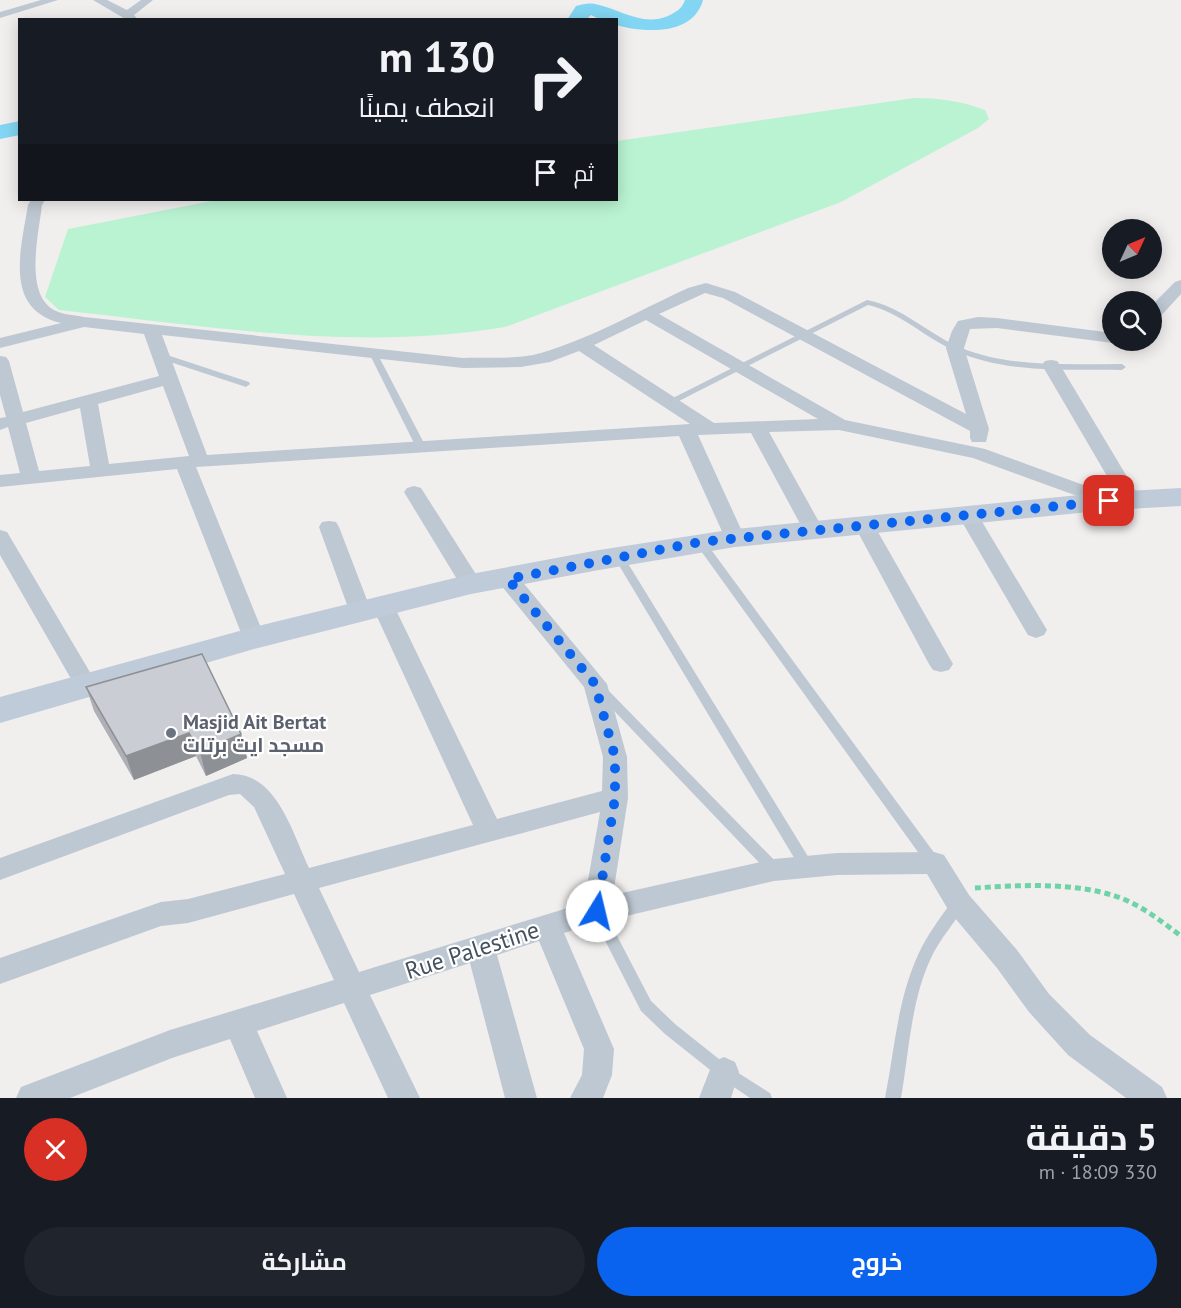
<!DOCTYPE html>
<html lang="ar">
<head>
<meta charset="utf-8">
<style>
	:root { --surface:#171b24; --page:#20242c; --text:#f1f3f6; --muted:#9ea1a6; --accent:#0a63ef }
	body { margin:0; font-family:"PT Sans",Cairo,sans-serif; background:var(--page); color:var(--text); direction:rtl; height:100vh; display:flex; flex-direction:column; font-size:22px; white-space:nowrap }
	* { box-sizing:border-box; margin:0 }
	p { font-size:20px; color:var(--muted) }
	.icon { flex:none; width:33px; height:33px; fill:none; stroke:currentColor; stroke-width:2; stroke-linecap:round; stroke-linejoin:round }
	.map { position:relative; height:1098px; overflow:hidden; direction:ltr }
	.details { display:flex; flex-direction:column; background:var(--surface); flex:1 }
	.details>* { flex:none }
	.hud { position:absolute; left:18px; top:18px; width:600px; height:183px; border-radius:0px; box-shadow:0 3px 15px #0003; direction:rtl; background:#171b24; color:var(--text); overflow:hidden }
	.needle { width:39px; rotate:46deg }
	.buttons { position:absolute; left:1102px; top:219px; display:grid; gap:12px }
	.buttons a { display:grid; place-items:center; width:60px; height:60px; border-radius:50%; background:var(--surface); box-shadow:0 3px 15px #0003; font-size:30px }
	.pin { position:absolute; display:grid; place-items:center; width:51px; height:51px; color:#fff; margin:-26px; border-radius:12px; box-shadow:0 3px 9px #0006 }
	.me { position:absolute; width:66px; margin:-33px; rotate:9deg; stroke-linejoin:round; filter:drop-shadow(0 0 4px #0008) }
	.turn { display:flex; align-items:center; gap:21px; height:126px; padding:0 24px; font-size:27px }
	.turn .icon { width:78px; height:78px; stroke-width:2.5 }
	.turn b { display:block; font-size:42px; line-height:51px }
	.then { display:flex; align-items:center; height:57px; padding:0 24px; background:#0003; gap:12px; font-size:22px }
	.round { display:grid; place-items:center; flex:none; width:63px; height:63px; border-radius:32px; background:var(--page) }
	.head { display:flex; align-items:center; justify-content:space-between; height:102px; padding:0 24px }
	h1 { font-size:36px; font-weight:700; line-height:45px }
	.action { display:flex; gap:12px; margin-top:auto; padding:12px 24px }
	.action a { flex:1; height:69px; border-radius:36px; background:var(--accent); color:#fff; font-size:24px; font-weight:700; line-height:69px; text-align:center }
	.action a+a { background:var(--page); color:var(--text) }
	.map>svg:first-child { display:block }
</style>
</head>
<body>
<div class="map">
<svg width="1181" height="1098" viewBox="0 0 1181 1098">
	<rect width="100%" height="100%" fill="#f1eeee"/>
	<!-- green -->
	<path fill="#b9f3d2" d="M914,98C940,98 961,101 985,110L989,119L978,128L841,202L505,327C358,352 206,326 59,310L45,297L68,229L217,200H616L617,141Z"/>
	<g fill="none" stroke-linecap="round" stroke-linejoin="round">
		<!-- river -->
		<g fill="#83d6f3" fill-rule="evenodd">
			<path d="M685,0H703C693,36 645,33 616,25V20H601L591,15L586,20H567L576,6C583,4 588,3 595,4C620,9 642,27 668,16C676,12 682,9 685,0Z"/>
			<path d="M20,121V135L0,139V125Z"/>
		</g>
		<!-- path -->
		<path stroke="#6ed3a6" stroke-width="5" stroke-dasharray="6 4" stroke-linecap="butt" d="M975,888C1021,885 1074,882 1118,897C1141,905 1161,921 1181,936"/>
		<!-- lane -->
		<g fill="#bec8d2" fill-rule="evenodd">
			<path d="M867,300C903,307 928,334 961,348C1012,368 1069,364 1122,364L1126,367L1122,370C1066,369 1006,374 953,350C924,337 900,312 868,305L673,404L670,405L665,402Z"/>
			<path d="M373,350L377,353L426,447L424,449L421,450L416,447L369,353Z"/>
			<path d="M161,353L249,382L250,384L246,387L243,386L158,358V354Z"/>
			<path d="M700,539L704,540L938,858L940,862L938,866L933,868L928,866L696,544L695,542L696,540Z"/>
			<path d="M619,554L624,557L812,863L814,867L812,871L807,873L802,871L614,557Z"/>
			<path d="M602,687L606,688L779,865L781,869L779,873L774,875L769,873L598,694L596,691L598,688Z"/>
			<path d="M959,897L964,899L966,903C956,922 940,938 931,958C911,1000 909,1052 901,1098H885C894,1053 897,1005 915,962C924,939 939,919 954,899Z"/>
			<path d="M597,905L602,907L651,1001L675,1024L729,1067L770,1093L772,1098H750L719,1077L665,1034L641,1011L590,911L592,907Z"/>
		</g>
		<!-- street -->
		<g fill="#bec8d2" fill-rule="evenodd">
			<path d="M41,0H58L0,18V12Z"/>
			<path d="M93,0H107L127,10L141,0H153L134,15L138,20H127Z"/>
			<path d="M31,200H45L42,205C39,233 23,296 56,311C64,315 75,315 84,317L463,358C488,357 517,360 541,353C592,338 640,310 688,288L706,283L735,292L966,414L946,348L952,331L958,321L978,317L997,318L1113,333V340L1119,342L1113,343L997,328L970,329L964,348L989,429L986,442H972L970,438V431L723,298L705,293L659,314L845,420L985,449L1116,497L1119,501L1116,505L1109,507L1102,505L973,458L839,430L769,432L824,531L821,536L814,538L807,536L804,531L751,433L698,435L745,538L742,543L735,545L728,543L725,538L679,436L196,467L265,638L262,644L254,646L246,644L243,638L177,469L0,487V475L20,473L8,427L0,430V418L6,417L0,395V356L6,357L9,361L23,412L159,376L144,334L84,327L0,348V338L61,323C3,309 21,249 28,205ZM646,320L818,419L714,423L594,345ZM162,335L463,368L521,367L550,362L579,351L690,424L207,455ZM163,386L189,456L109,464L98,404ZM80,408L90,466L39,471L26,423Z"/>
			<path d="M1181,280V294L1158,319L1152,320V305L1175,282Z"/>
			<path d="M1051,360L1057,361L1060,365L1141,500L1138,504L1131,506L1124,504L1121,500L1042,365L1045,361Z"/>
			<path d="M414,486L421,488L479,579L482,584L479,589L471,591L463,589L404,492L407,488Z"/>
			<path d="M968,509L975,511L978,515L1047,630L1044,635L1036,638L1028,635L1025,630L958,515L961,511Z"/>
			<path d="M864,519L871,520L874,525L953,664L949,670L941,672L933,670L929,664L854,525L857,520Z"/>
			<path d="M329,521L336,522L339,527L372,613L369,618L361,621L353,618L350,613L319,527L322,522Z"/>
			<path d="M0,530L7,532L10,537L94,679L98,685L94,691L86,694L78,691L0,555Z"/>
			<path d="M508,572L516,574L607,684L627,757L628,798L613,895L774,859L837,853L934,852L944,855L969,895L1017,950L1049,994L1090,1035L1162,1087L1167,1098H1126L1068,1055L1029,1012L997,968L949,911L927,874L837,875L774,881L597,923L564,933L614,1049L612,1075L603,1098H570L582,1075L584,1049L539,941L497,955L537,1098H505L470,963L370,995L420,1098H388L344,1003L257,1031L287,1098H255L230,1039L172,1058L70,1098H16L21,1087L170,1030L334,980L294,894L188,923L161,926L0,984V958L161,902L188,899L285,874L254,807L240,794L229,795L0,880V858L233,774C277,774 293,834 309,868L473,825L373,608L376,603L384,601L392,603L395,608L497,819L602,791L603,757L584,687L500,584L497,579L500,574ZM600,812L584,903L359,972L319,888Z"/>
			<path d="M724,1057L735,1062L739,1072L731,1098H699L713,1062Z"/>
		</g>
		<!-- secondary -->
		<path fill="#c0cbd9" fill-rule="evenodd" d="M1181,488V506L1109,510L735,547L599,570L471,594L254,649L0,723V697L254,627L471,574L599,550L735,529L1109,492Z"/>
	</g>
	<!-- wall -->
	<path fill="#aeb0b6" d="M86,687L241,734L247,758L206,776L196,756L134,780L94,711Z"/>
	<!-- shaded-wall -->
	<g fill="#8d9094">
		<path d="M189,733L196,756L134,780L126,756Z"/>
		<path d="M241,734L247,758L206,776L200,752Z"/>
	</g>
	<!-- building -->
	<path fill="#cacdd4" stroke="#8d9094" stroke-width="1.5" d="M202,654L241,734L200,752L189,733L126,756L86,687Z"/>
	<g fill="none" stroke-linecap="round" stroke-linejoin="round">
		<!-- route -->
		<path stroke="#0a63ef" stroke-width="10" stroke-dasharray="0 18" d="M597,911L615,798V757L595,684L508,579L700,542L1109,501"/>
	</g>
	<!-- markers -->
	<circle fill="#6b7280" stroke="#fff" stroke-width="2" cx="171" cy="733" r="6"/>
	<g text-anchor="middle" dominant-baseline="central" stroke-width="4.5" stroke-linejoin="round" paint-order="stroke">
		<!-- worship labels -->
		<g font-size="20" font-weight="bold" fill="#5b616d" stroke="#fff" text-anchor="start">
			<text x="183" y="722">Masjid Ait Bertat<tspan x="183" dy="23">مسجد ايت برتات</tspan></text>
		</g>
		<!-- near-street labels -->
		<g font-size="24" fill="#45515e" stroke="#fff">
			<text transform="translate(472 950) rotate(-18)">Rue Palestine</text>
		</g>
	</g>
</svg>
<div class="buttons">
<a><svg class="needle" viewBox="-14 -14 28 28"><path d="M0-13l5 13h-10z" fill="#e53935"/><path d="M0 13l5-13h-10z" fill="#9ea1a6"/></svg></a>
<a><svg class="icon" aria-label="search" viewBox="0 0 24 24"><circle cx="10" cy="10" r="6"/><path d="M15 15l6 6"/></svg></a>
</div>
<div class="pin" style="left:1109px;top:501px;background:#d93025"><svg class="icon" aria-label="arrive" viewBox="0 0 24 24"><path d="M6 21V4h12l-3 4 3 4H6"/></svg></div>
<svg class="me" style="left:597px;top:911px" viewBox="-20 -20 40 40"><circle r="19" fill="#fff"/><path d="M0-13L10 11 0 6-10 11z" fill="#0a63ef"/></svg>
<div class="hud">
<div class="turn"><svg class="icon" aria-label="right" viewBox="0 0 24 24"><path d="M7 20v-9h11M14 6l5 5-5 5"/></svg><div><b>130 m</b>انعطف يمينًا</div></div>
<div class="then">ثم<svg class="icon" aria-label="arrive" viewBox="0 0 24 24"><path d="M6 21V4h12l-3 4 3 4H6"/></svg></div>
</div>
</div>
<section class="details">
<div class="head"><div><h1>5 دقيقة</h1><p>330 m · 18:09</p></div><a class="round" style="background:#d93025;color:#fff"><svg class="icon" aria-label="close" viewBox="0 0 24 24"><path d="M6 6l12 12M18 6L6 18"/></svg></a></div>
<div class="action"><a>خروج</a><a>مشاركة</a></div>
</section>
</body>
</html>
